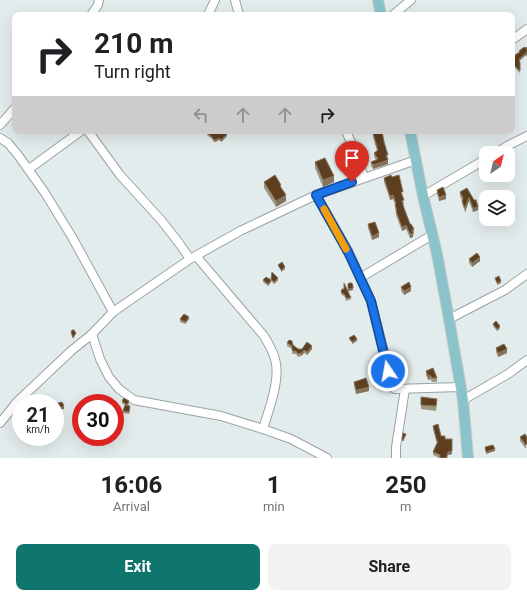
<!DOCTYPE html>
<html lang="en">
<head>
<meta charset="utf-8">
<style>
	:root { --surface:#fff; --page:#f2f2f2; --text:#202124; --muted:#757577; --accent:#0f766e }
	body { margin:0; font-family:Roboto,sans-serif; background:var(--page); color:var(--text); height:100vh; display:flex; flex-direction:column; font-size:15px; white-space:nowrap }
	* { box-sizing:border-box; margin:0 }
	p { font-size:13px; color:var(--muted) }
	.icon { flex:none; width:22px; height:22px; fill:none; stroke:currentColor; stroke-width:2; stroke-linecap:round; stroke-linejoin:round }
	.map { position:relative; height:458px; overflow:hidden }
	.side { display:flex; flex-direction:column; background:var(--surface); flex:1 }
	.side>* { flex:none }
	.top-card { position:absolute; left:12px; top:12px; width:503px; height:122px; border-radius:8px; box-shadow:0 4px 16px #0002; background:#fff; color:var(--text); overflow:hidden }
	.needle { width:26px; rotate:35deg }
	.tools { position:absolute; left:479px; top:146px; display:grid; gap:8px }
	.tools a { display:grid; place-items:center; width:36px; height:36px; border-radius:8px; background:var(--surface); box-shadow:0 4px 16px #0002; font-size:20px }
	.speed { position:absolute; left:12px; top:394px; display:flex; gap:8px; font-size:20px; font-weight:700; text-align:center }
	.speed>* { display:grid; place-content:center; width:52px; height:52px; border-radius:50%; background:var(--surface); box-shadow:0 4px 16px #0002; line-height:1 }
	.speed small { font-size:10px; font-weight:400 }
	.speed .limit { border:6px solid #d22; background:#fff; color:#111 }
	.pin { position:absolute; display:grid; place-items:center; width:34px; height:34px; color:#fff; margin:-41px -17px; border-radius:50% 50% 50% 0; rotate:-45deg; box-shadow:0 0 4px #0007 }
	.pin .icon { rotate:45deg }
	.me { position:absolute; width:44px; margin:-22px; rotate:348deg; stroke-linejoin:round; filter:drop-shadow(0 0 3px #0008) }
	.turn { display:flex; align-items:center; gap:14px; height:84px; padding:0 16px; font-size:18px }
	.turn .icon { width:52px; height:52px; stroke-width:2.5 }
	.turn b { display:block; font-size:28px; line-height:34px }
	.lanes { display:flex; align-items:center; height:38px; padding:0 16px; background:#0003; justify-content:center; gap:20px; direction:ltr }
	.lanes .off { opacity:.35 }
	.eta { display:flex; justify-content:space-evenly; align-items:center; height:68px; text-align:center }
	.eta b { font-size:24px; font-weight:700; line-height:28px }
	.primary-button { display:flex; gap:8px; margin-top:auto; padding:8px 16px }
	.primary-button a { flex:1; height:46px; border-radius:8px; background:var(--accent); color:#fff; font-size:16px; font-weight:700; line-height:46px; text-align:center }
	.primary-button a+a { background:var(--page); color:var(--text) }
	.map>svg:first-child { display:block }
</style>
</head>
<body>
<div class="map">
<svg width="527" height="458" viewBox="0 0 527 458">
	<rect width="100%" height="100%" fill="#e3ecec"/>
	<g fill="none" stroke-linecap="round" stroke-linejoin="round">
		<defs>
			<g id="minor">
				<path d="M235,0L239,15"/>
				<path d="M91,15L98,5L99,0"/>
				<path d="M208,15L215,0"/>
				<path d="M393,15L411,0"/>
				<path d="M512,40L527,29"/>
				<path d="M0,125L15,108"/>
				<path d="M88,131L120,175L161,220L179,243L190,259"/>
				<path d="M346,131L357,156L364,178"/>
				<path d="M0,138L8,143L18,155L45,193L72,237L94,277L113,312"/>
				<path d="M496,153L509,145L527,136"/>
				<path d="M29,169L81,131"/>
				<path d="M316,195L348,251L371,301L386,360L390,383L392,387L395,389L460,387"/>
				<path d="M423,196L486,159"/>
				<path d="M196,256L264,336C268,343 273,351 275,359C281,379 269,409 263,429"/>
				<path d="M360,278L432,235"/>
				<path d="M449,319L505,290L527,274"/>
				<path d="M92,334L100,359L109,377L119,389L134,400L221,416L263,429L291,439L327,458"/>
				<path d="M463,400L508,374L527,360"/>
				<path d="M0,423L17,402L71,351L92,334L113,312L190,259L240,231L316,195L416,160"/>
				<path d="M396,458V447L405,389"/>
			</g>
			<g id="major">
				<path d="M378,0L381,15"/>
				<path d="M410,131L423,196L437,254L449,319L463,400L468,458"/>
			</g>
		</defs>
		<!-- minor casing -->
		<use href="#minor" stroke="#9ba3a4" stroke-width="10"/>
		<!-- major casing -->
		<use href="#major" stroke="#c7c8c8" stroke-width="12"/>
		<!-- minor -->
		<use href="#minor" stroke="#fff" stroke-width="8"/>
		<!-- major -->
		<use href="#major" stroke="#8ac4ca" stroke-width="10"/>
	</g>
	<!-- wall -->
	<g fill="#a09686">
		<path d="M527,47V57L526,55L519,61L520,63V73L515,68L512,63V57L519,52V51Z"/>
		<path d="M207,133L227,136L221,142L219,140L215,142H214L212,139L207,135Z"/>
		<path d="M373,133L384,142L388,159V164L373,169L371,166V162L376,160L374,157V153L377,151L373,137Z"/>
		<path d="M315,162L334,182L323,187L315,168Z"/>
		<path d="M384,178L403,196H402L404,204H403L404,210L414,233L413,234V237L410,238L406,229L402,231L396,215V212L395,208V204L393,199L390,200L384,182Z"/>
		<path d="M264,182L281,188L286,201L276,207L264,188Z"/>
		<path d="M467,188L478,210L473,212L469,201L465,212L462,204V200L460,196V192Z"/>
		<path d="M437,190L446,199L439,201L437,194Z"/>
		<path d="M368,224L379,237L372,240L368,228Z"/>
		<path d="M469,259L480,261L472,267L469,263Z"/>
		<path d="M272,272L278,280L274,284L271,281V282L268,286L263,282V280H271Z"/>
		<path d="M401,287L411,291L404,295L401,291Z"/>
		<path d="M353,288V290L348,291L351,298V300L350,299L349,300L346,301L345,297L341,294V292L348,291Z"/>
		<path d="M180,319H189L185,324L180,322Z"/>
		<path d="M493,324L500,328L497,331L493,326Z"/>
		<path d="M287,343L293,345L298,349H312L307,355L304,353L301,356L298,357L296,354H293L292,353V349L287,346Z"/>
		<path d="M496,348L507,353L498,357L496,352Z"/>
		<path d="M426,371L437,378V382H432L430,379L428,380L426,375Z"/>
		<path d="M354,382L369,391L356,394L354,386Z"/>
		<path d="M122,401L129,403L128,406L130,408L129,414L123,413V411L125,405L122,403Z"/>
		<path d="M437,403L436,411L421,409V405Z"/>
		<path d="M433,426L441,436L445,439L452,454L448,455L447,458H439L433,455V452L437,444L433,429Z"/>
		<path d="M520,437H527L526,449L520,441Z"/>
	</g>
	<!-- shaded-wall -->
	<g fill="#85735d">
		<path d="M526,53V55L519,61V59Z"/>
		<path d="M227,134V136L221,142V140Z"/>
		<path d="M219,138V140L215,142V140Z"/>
		<path d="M388,160V164L373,169V165Z"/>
		<path d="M334,176V182L323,187V180Z"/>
		<path d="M286,195V201L276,207V201Z"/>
		<path d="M393,195V199L390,200V196Z"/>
		<path d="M446,195V199L439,201V197Z"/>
		<path d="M469,197V201L465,212V208Z"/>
		<path d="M478,207V210L473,212V208Z"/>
		<path d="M406,225V229L402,231V227Z"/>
		<path d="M414,229L413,237L410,238V234L412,230Z"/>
		<path d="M379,233V237L372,240V236Z"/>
		<path d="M480,257V261L472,267V263Z"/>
		<path d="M285,267V269L281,272V270Z"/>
		<path d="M278,278V280L274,284V282Z"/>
		<path d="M271,280V282L268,286V284Z"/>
		<path d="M501,281V283L497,285V283Z"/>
		<path d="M353,286V290L348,291V289Z"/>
		<path d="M411,287V291L404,295V291Z"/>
		<path d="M189,317V319L185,324V322Z"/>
		<path d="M500,326V328L497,331V329Z"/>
		<path d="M357,339V341L352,344V342Z"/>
		<path d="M312,346V349L307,355V352Z"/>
		<path d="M507,349V353L498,357V353Z"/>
		<path d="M304,350V353L301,356V353Z"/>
		<path d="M430,375V379L428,380V376Z"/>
		<path d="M369,387V391L356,394V390Z"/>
		<path d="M64,406V409L55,411V409Z"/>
		<path d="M495,449V451L486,454V452Z"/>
		<path d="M452,451V454L448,455L447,458H446L448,452Z"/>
	</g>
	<!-- building -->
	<g fill="#5d3f20" stroke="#85735d">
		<path d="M524,47L525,48L527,47V52L526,53H527V55L526,53L519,59L520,63V71L515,66L512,61V57L520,52L519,51Z"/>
		<path d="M208,131H224L227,134L221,140L219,138L215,140H214L212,137L207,133Z"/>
		<path d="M382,131L384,142L388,155H386L388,160L373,165L371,162L378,159L374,153L378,150L373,133Z"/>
		<path d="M325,158L334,176L323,180L315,162Z"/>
		<path d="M275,175L281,185L280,186L286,195L276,201L264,182Z"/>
		<path d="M391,175L392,177L399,175L403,192H401L404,200L402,201L404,208L410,224H411L414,229L412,230L413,233L410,234L406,225L402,227L396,211H397L395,204H396L393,195L390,196L384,178Z"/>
		<path d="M443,187L446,195L439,197L437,190Z"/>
		<path d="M467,188L474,200H476L478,207L473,208L469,197L465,208L462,201L463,198L460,192Z"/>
		<path d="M375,222L379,233L372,236L368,224Z"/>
		<path d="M477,253L480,257L472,263L469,259Z"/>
		<path d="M282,262L285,267L281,270L278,265Z"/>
		<path d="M272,272L278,278L274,282L271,279Z"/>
		<path d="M499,276L501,281L497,283L495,278Z"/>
		<path d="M266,277L271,280L268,284L263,280Z"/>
		<path d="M409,282L411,287L404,291L401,287Z"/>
		<path d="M344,283L351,298L350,297L349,298H346L345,295L341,292L342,289H344Z"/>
		<path d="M349,283H352L353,286V288L348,289V284Z"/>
		<path d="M184,314L189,317L185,322L180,319Z"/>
		<path d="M496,321L500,326L497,329L493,324Z"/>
		<path d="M72,330H74L76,333L73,338L71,332Z"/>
		<path d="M354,335L357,339L352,342L349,338Z"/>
		<path d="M289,340L292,341L293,345L298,349H302L307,342L312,346L307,352L304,350L301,353L298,354L296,351H293L292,350V346L287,343Z"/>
		<path d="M504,344L507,349L498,353L496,348Z"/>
		<path d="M433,368L437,378H432L430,375L428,376L426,371Z"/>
		<path d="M366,378L369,387L356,390L354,382Z"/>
		<path d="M421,397L437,399L436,406L421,405Z"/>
		<path d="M124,398L129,401L127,405L122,401Z"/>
		<path d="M62,402L64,406L55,409V404Z"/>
		<path d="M125,405L130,406L129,412L123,411Z"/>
		<path d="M438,424L441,436H445V439H452V451L448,452L446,458H440V455L433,452L438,441H437L433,426Z"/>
		<path d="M403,433L406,434L403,441L402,439Z"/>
		<path d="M525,434L527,437V444L526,445L520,437Z"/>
		<path d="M493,445L495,449L486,452L485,447Z"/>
	</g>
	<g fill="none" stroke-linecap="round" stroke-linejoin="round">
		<defs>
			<path id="route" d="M352,182L316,195L348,252L371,301L388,371"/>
		</defs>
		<!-- route casing -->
		<use href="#route" stroke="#114b97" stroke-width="10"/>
		<!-- route -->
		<use href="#route" stroke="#1a73e8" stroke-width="7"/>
		<!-- slow -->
		<path stroke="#f59e0b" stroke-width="7" d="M324,209L346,249"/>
	</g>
</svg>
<div class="tools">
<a><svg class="needle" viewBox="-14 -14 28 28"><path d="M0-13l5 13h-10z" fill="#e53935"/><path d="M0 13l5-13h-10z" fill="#757577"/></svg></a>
<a><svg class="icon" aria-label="layers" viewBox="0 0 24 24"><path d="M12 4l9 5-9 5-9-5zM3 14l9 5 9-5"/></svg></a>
</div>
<div class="speed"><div>21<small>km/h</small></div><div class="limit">30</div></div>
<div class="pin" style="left:352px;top:182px;background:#d93025"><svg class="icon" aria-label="arrive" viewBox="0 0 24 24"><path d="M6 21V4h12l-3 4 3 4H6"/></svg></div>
<svg class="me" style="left:388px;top:371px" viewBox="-20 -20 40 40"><circle r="17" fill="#1a73e8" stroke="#fff" stroke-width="3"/><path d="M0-11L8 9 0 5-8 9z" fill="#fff"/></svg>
<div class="top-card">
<div class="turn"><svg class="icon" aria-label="right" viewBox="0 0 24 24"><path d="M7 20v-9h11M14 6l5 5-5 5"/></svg><div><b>210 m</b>Turn right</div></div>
<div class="lanes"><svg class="icon off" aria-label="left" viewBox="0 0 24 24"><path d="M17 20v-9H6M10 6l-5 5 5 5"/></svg><svg class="icon off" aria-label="ahead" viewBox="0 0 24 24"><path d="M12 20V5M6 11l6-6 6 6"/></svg><svg class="icon off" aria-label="ahead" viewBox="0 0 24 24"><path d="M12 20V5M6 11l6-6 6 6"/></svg><svg class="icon" aria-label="right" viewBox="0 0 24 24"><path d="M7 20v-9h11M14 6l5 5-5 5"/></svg></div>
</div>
</div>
<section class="side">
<div class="eta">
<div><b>16:06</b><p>Arrival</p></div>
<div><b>1</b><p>min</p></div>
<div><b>250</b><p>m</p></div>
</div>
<div class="primary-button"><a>Exit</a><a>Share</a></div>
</section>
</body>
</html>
